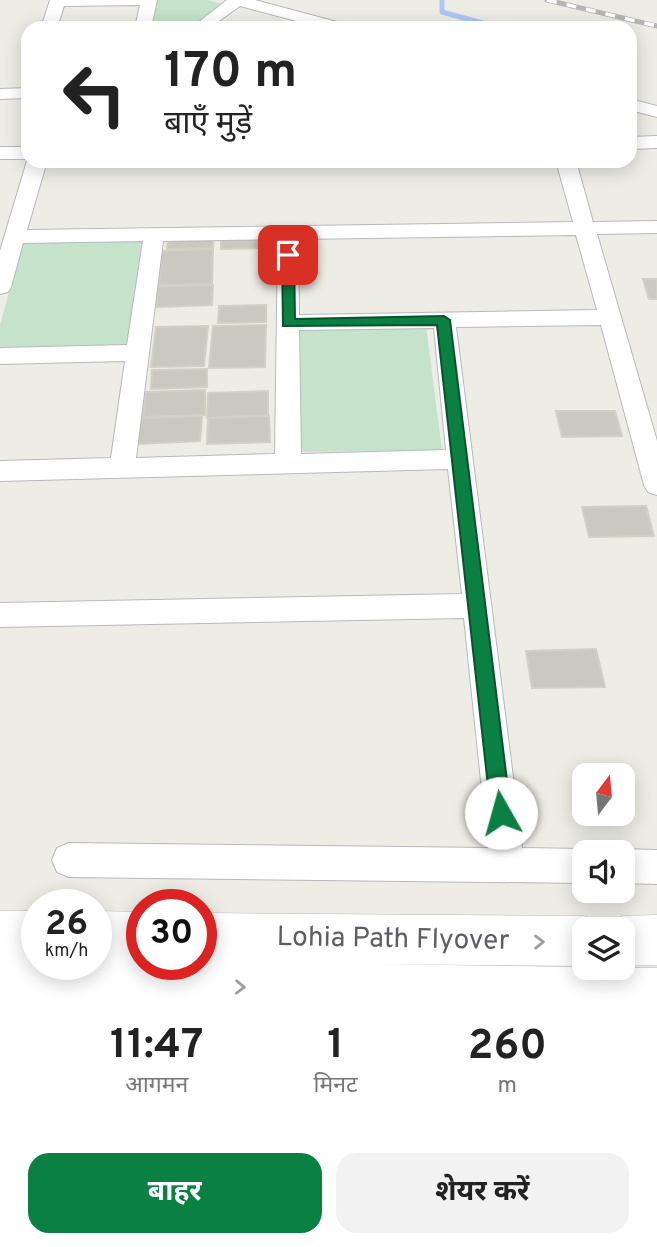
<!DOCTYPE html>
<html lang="hi">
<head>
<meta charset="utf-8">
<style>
	:root { --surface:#fff; --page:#f2f2f2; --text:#222; --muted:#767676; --accent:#0b8043 }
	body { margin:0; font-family:Overpass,"Noto Sans Devanagari",sans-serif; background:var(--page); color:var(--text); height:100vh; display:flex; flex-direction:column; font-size:26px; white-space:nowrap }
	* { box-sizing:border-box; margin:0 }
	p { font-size:23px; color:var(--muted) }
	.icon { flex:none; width:38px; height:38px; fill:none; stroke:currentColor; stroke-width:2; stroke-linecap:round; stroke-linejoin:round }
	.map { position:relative; height:1002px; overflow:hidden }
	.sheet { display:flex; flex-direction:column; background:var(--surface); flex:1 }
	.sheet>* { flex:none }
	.banner { position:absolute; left:21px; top:21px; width:616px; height:147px; border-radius:21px; box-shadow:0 4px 18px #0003; background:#fff; color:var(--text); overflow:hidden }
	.needle { width:46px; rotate:16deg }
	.controls { position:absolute; left:572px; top:763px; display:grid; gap:14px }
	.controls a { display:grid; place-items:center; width:63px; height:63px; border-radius:14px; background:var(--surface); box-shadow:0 4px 18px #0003; font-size:35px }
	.speed { position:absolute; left:21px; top:889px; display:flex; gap:14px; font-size:35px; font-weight:700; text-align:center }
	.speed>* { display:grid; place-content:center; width:91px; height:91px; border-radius:50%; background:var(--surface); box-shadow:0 4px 18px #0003; line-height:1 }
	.speed small { font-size:18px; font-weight:400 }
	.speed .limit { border:10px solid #d22; background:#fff; color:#111 }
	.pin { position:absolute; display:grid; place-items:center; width:60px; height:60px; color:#fff; margin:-30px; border-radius:14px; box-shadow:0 4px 10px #0006 }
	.me { position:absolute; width:77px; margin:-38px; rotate:353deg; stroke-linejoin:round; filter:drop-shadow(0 0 5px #0008) }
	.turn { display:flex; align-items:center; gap:24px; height:147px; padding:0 28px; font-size:32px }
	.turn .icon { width:91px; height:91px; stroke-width:2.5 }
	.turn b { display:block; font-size:49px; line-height:60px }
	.eta { display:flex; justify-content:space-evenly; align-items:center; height:119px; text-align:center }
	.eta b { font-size:42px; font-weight:700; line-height:49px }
	.cta { display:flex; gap:14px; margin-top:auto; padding:14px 28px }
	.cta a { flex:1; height:80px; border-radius:21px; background:var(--accent); color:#fff; font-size:28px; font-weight:700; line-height:80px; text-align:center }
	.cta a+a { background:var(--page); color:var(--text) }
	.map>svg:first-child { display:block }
</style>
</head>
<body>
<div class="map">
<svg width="657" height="1002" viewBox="0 0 657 1002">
	<rect width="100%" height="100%" fill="#eeede5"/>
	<!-- green -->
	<g fill="#c4e3ca">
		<path d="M158,0H207L222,4L188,28H156L152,27Z"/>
		<path d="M144,240L128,345L0,347V325L23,241Z"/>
		<path d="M426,326L442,450L301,452L300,328Z"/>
	</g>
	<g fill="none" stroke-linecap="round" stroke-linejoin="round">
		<!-- stream -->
		<path stroke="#acc7f7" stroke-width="5" d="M442,0V12L501,28"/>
	</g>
	<!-- building -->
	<g fill="#c9c8c1" stroke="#d2d0c4" stroke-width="2">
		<path d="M168,235H214L213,248L167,249Z"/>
		<path d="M267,235V248L221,249V236Z"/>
		<path d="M213,249L212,284L159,285L162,251Z"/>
		<path d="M643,279H657V299H649Z"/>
		<path d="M213,285L212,305L157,307L158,287Z"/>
		<path d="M266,305V322L218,323L219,306Z"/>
		<path d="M266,325L265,367L209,368L213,326Z"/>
		<path d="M208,326L204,366L151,367L156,327Z"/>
		<path d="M207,369V387L151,389L152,370Z"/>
		<path d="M205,390V415L143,417L146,392Z"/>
		<path d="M268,391V415L207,418L208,393Z"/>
		<path d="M556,411H615L622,436L562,437Z"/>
		<path d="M202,416L200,441L138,444L140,418Z"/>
		<path d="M269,416L270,442L207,444L208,418Z"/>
		<path d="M646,506L654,536L589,537L582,507Z"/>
		<path d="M596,649L605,687L532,688L526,651Z"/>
	</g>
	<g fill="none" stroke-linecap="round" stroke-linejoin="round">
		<defs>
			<g id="minor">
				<path d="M157,0L151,28H135L140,5L64,6L57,28H41L50,0Z"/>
				<path d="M227,0H255L348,25L350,28H323L240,6L209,28H191Z"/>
				<path d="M28,88V98L0,99V89Z"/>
				<path d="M630,99L657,106V117L630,110Z"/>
				<path d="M657,136V148L630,149V137Z"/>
				<rect x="0" y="147" width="28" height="12"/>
				<path d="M27,161H47L27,230L573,222L556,161H576L593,222L657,221V233L597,234L657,441V495L648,492L644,485L601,325L456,327L522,848L584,849L592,852H584V883L69,877L57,872L52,860L57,848L69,843L488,848L464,618L0,627V603L462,594L448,469L0,481V461L111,458L125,361L0,364V348L127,345L143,241L23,243L11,287L8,292L0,294V251ZM576,235L597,310L299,315L298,239ZM278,239L275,454L136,458L163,241ZM434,328L446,450L301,454L299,330Z"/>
				<path d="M623,849L657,850V884L623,883V852H615Z"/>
			</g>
			<path id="secondary" d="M0,911H37V964H96V911L142,912V964H201V913L584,916L602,923L604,928L605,923L623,916L657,915V965L623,966V929H584V966L371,964L657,968V1002H0Z"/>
		</defs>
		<!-- minor casing -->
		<use href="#minor" stroke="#b7b8bd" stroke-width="2"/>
		<!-- secondary casing -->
		<use href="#secondary" stroke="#babbc1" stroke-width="1"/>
		<!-- minor -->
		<use href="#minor" fill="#fff" fill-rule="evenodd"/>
		<!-- secondary -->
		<use href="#secondary" fill="#fff" fill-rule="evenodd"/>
		<defs>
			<path id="rail" d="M547,0L657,26"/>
		</defs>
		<!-- rail casing -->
		<use href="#rail" stroke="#b5b5b6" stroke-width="5"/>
		<!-- rail -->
		<use href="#rail" stroke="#fff" stroke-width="3.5" stroke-dasharray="10" stroke-linecap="butt"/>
	</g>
	<!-- one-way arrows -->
	<defs><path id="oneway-chevron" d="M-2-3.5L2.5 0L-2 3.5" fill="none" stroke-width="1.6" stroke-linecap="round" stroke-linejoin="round" transform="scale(1.75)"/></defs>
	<g stroke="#9e9ea2">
		<use href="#oneway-chevron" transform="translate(539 942) rotate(-1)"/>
		<use href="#oneway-chevron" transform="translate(240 987) rotate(1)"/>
	</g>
	<!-- route -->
	<path fill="#0b8043" stroke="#07532c" stroke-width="2" d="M288,251L294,255L295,319L444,316L450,320L511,813L508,820L501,823L494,820L491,813L437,325L283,326L282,255Z"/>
	<g text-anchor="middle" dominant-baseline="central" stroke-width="5" stroke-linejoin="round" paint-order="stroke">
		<!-- near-street labels -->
		<g font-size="28" fill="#5d5e64" stroke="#fff">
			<text transform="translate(393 940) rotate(1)">Lohia Path Flyover</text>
		</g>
	</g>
</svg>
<div class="controls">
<a><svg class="needle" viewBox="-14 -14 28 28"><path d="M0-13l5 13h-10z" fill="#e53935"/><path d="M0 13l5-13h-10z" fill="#767676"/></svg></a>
<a><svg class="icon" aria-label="sound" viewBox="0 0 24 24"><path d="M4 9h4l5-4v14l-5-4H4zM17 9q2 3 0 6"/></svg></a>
<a><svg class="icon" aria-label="layers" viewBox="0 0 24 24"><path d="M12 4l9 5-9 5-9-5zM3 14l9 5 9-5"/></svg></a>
</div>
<div class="speed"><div>26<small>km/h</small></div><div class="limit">30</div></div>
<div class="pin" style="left:288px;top:255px;background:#d93025"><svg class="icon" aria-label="arrive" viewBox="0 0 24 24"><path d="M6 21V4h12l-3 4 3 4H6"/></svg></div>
<svg class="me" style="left:501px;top:813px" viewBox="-20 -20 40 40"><circle r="19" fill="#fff"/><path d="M0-13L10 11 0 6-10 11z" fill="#0b8043"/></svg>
<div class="banner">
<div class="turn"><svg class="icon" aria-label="left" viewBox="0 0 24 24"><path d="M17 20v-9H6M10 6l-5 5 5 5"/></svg><div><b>170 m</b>बाएँ मुड़ें</div></div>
</div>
</div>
<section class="sheet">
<div class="eta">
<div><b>11:47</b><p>आगमन</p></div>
<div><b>1</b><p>मिनट</p></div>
<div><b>260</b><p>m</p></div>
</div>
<div class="cta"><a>बाहर</a><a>शेयर करें</a></div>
</section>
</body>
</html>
